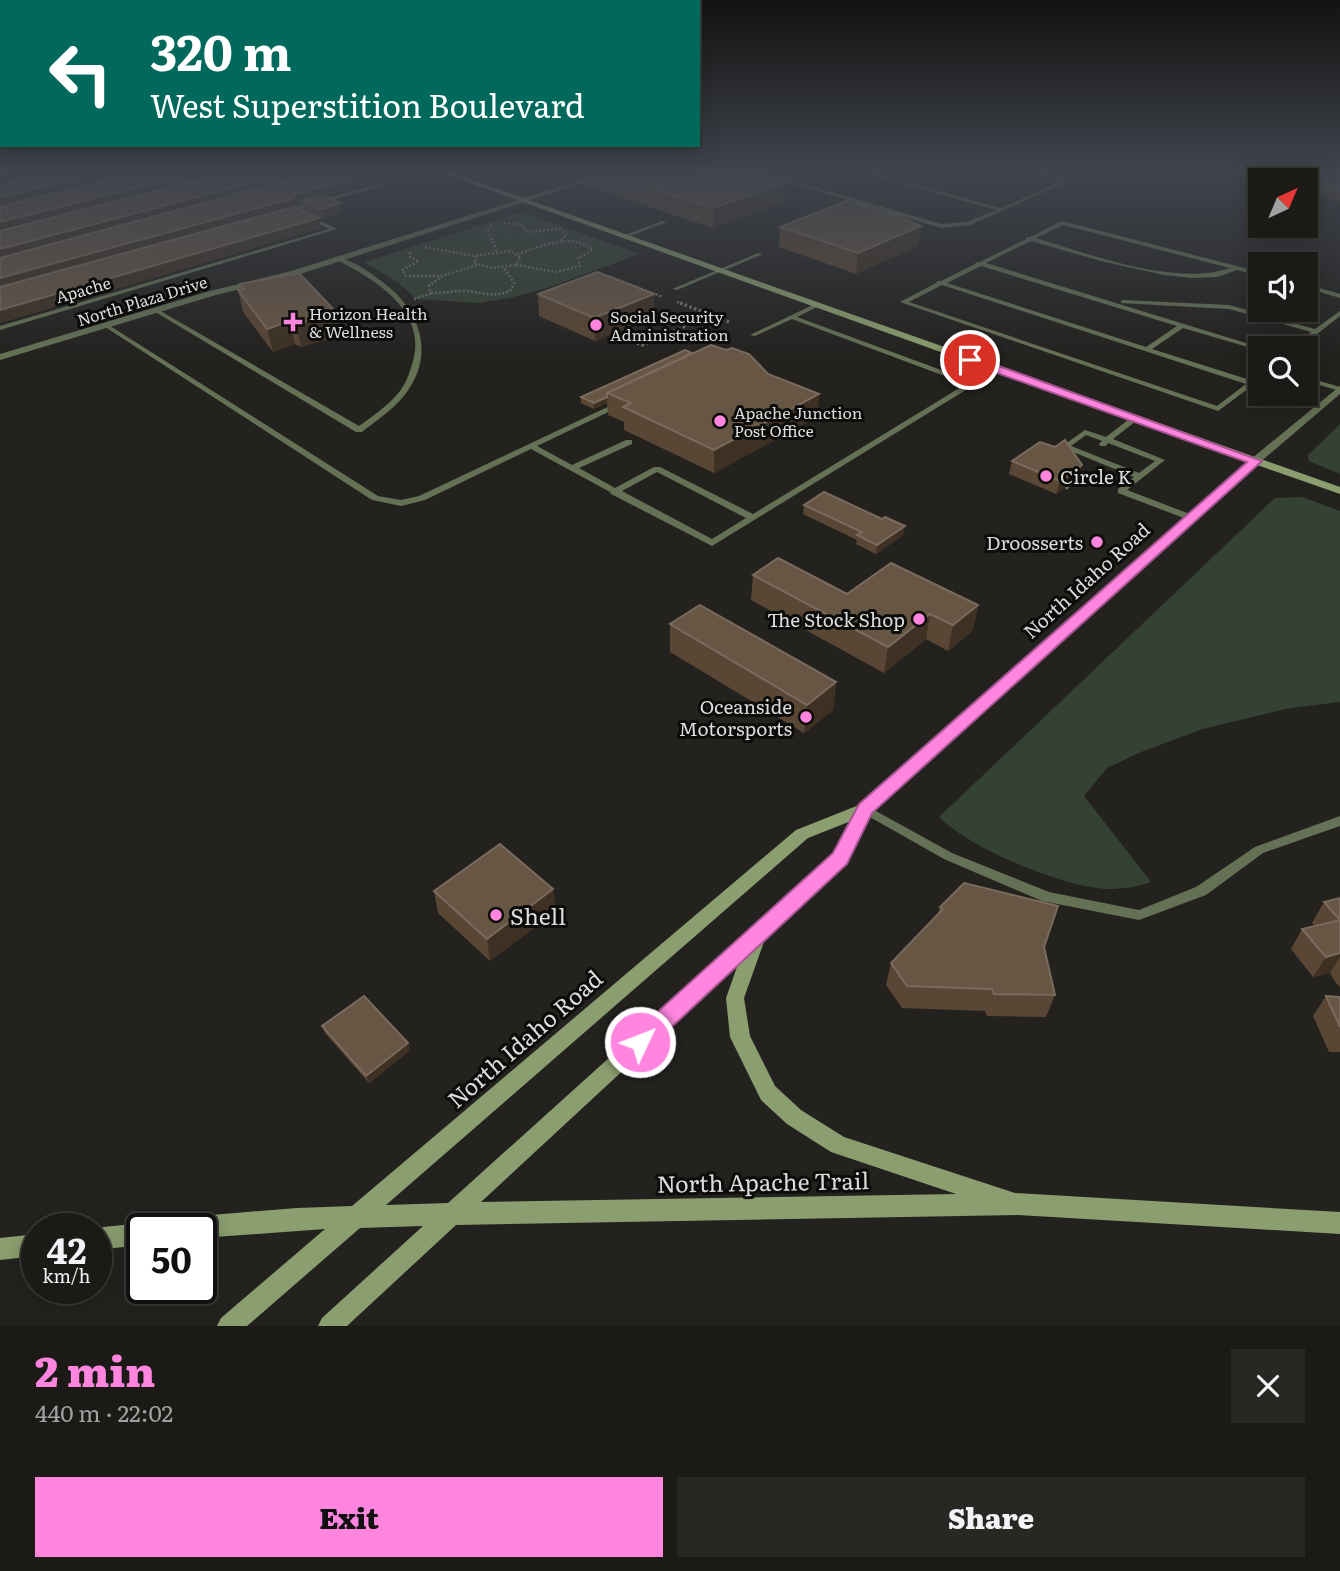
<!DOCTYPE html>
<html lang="en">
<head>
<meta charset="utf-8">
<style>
	:root { --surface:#1b1a17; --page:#282724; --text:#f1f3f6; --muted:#a0a1a1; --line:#393836; --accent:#ff85df }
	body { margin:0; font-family:Literata,serif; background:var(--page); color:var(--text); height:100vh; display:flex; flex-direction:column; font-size:26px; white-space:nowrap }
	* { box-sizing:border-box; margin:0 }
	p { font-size:23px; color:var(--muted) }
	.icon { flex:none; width:38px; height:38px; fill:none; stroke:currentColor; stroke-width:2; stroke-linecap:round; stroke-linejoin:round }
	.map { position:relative; height:1326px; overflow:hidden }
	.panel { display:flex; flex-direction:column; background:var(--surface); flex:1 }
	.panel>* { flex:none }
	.banner { position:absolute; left:0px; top:0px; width:700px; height:147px; box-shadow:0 4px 18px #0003,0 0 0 2px var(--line); background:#00695c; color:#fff; overflow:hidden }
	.needle { width:46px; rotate:44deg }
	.buttons { position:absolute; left:1248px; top:168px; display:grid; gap:14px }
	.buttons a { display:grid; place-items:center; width:70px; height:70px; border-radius:0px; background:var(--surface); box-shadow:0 4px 18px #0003,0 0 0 2px var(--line); font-size:35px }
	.speed { position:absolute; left:21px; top:1213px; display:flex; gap:14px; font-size:35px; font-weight:700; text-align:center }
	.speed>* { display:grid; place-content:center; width:91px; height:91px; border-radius:50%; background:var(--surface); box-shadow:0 4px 18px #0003,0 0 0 2px var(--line); line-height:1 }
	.speed small { font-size:18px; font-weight:400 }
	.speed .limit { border:4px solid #111; border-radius:10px; background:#fff; color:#111 }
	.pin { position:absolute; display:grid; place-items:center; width:60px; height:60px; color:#fff; margin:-30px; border:4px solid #fff; border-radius:50%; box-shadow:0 2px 7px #0007 }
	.me { position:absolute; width:77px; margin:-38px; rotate:47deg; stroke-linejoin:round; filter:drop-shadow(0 0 5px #0008) }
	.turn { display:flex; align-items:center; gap:24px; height:147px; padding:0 35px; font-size:32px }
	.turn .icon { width:91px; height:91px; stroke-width:2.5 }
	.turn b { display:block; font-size:49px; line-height:60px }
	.round { display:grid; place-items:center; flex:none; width:74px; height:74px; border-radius:0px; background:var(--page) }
	.head { display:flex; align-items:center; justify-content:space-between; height:119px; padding:0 35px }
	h1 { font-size:42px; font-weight:800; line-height:52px; color:var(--accent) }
	.action { display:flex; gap:14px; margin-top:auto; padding:14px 35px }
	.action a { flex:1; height:80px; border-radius:0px; background:var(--accent); color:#111; font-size:28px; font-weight:800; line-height:80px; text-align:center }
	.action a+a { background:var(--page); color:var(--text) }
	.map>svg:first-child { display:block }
</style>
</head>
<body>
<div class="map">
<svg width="1340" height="1326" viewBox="0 0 1340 1326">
	<rect width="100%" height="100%" fill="#24221f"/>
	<!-- green -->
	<g fill="#344233">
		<path d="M522,212L640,254L550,287L510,298L479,303L416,299L400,284L364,262Z"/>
		<path d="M1340,424V474L1309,461L1308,455Z"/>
		<path d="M1302,497L1340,511V702L1290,708L1203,729L1141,752L1107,768L1084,796L1151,882C1136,887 1123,889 1108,889C1062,887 971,849 939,817L1275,498Z"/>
	</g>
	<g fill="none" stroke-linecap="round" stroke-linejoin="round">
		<!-- path-far2 -->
		<g stroke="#73716f" stroke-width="2.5" stroke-dasharray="2 2" stroke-linecap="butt">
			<path d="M504,223L523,225L526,232L560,229L567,235L560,241"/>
			<path d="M492,225L487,230L497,251"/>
			<path d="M425,247L474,256L510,251L521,258L515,265L492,268L474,263L477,256"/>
			<path d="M410,252V257L419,261L402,270L406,276H442"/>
			<path d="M477,265L442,276L429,286L430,292C442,295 453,290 465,291C482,292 492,298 510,291L514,283L504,268"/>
			<path d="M516,265L556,272L580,266L578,258L593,250C571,232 542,246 518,254"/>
			<path d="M611,277L663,297"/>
			<path d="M414,299L432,293"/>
			<path d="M677,302L685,305"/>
		</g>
		<!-- path-far1 -->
		<g stroke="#73716f" stroke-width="3.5" stroke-dasharray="2.5 2.5" stroke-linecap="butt">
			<path d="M680,303L729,322"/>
			<path d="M614,333L642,345L710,315"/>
		</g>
		<!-- path -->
		<path stroke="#73716f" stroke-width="4.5" stroke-dasharray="3.5 3.5" stroke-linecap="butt" d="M1065,488L1078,478L1077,476"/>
		<!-- service -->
		<g fill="#657154" fill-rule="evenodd">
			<path d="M532,172L548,174L561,172L548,178Z"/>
			<path d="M754,172H763L941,224L967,222L996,210L861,172H870L1001,208L1062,181L1031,172C1042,172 1059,180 1067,179C1075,179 1081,172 1090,172L970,225L941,228Z"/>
			<path d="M388,181L390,184L303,208L291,215L286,214L299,206Z"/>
			<path d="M308,217H312L337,229L0,330V326L329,229L308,219Z"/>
			<path d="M662,221L667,222L625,238L620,237Z"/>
			<path d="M1062,221L1260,272V276L1237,270L1217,277L1192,278L1164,275L1101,261L1031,241L986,263L1262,348H1260V351L1258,350L1183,328L1152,349L1250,380L1260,374V380L1218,411L900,302L936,283L937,281H941L975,264L976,262H980L1026,239V237H1030ZM1063,225L1230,268C1175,287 1089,254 1036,238ZM981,266L1177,326L1146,347L947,283ZM942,285L1246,384L1217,406L909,302Z"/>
			<path d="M758,253L763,254L677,290L672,289Z"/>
			<path d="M337,258C353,259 372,274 384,283C422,312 436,357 403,397C392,410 376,421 362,432H356L152,310L157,309L359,426C373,416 389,405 400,391C407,382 410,371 413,361C427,310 374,279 337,260Z"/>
			<path d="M1306,284L1340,294V298L1306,288Z"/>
			<path d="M1123,300L1229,305L1315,329L1340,311V316L1299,348H1292L1311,332L1229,309L1121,303V301Z"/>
			<path d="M817,303L819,304V306L797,317L971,381L993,367L1000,369L712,546L611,494L610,492L531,449L425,500L401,506L372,500L102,325L107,324L378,496L401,500L419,496L618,402L622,404L621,406L537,446L572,465L626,440H632V444L579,468L615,488L654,467H660L753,514L966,384L792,319L755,336L750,335ZM657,472L746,518L712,539L622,491Z"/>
			<path d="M1306,377L1340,387V391L1306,381Z"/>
			<path d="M1133,416H1136L1140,418L1113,439L1165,460L1127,490L1195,516V520H1189L1118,493V489L1134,477L1061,447L1085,430L1106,437ZM1086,435L1102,441L1099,444L1100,446H1106L1108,443L1155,461L1139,473L1071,446Z"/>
			<path d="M865,805L952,853L1049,892L1139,910L1196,887L1255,847L1340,816V826L1263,853L1206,895L1139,920L1042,901L944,859L861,812L859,809L861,806Z"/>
		</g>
		<!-- minor -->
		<path fill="#657154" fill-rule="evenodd" d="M607,172H618L297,275L216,295L0,360V354L210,291L291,271Z"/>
		<!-- tertiary -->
		<path fill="#657154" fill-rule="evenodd" d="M1340,386V394L1259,463H1251V459Z"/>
		<!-- secondary -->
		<g fill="#8a9e6f" fill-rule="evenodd">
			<path d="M439,172H450L1340,487V494L1257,465L871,813L846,864L765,939L744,998L750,1036L775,1086L801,1110L844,1137L1015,1193L1340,1212V1234L1018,1215L456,1225L347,1326H318L322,1318L423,1226L360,1228L247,1326H217L221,1318L325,1229L201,1238V1228H176L179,1220L187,1217L297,1208L352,1206L796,830L859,805L1247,462ZM851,821L834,855L448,1203L386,1205L808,838ZM738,964L726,998L730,1037L761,1100L787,1124L831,1152L956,1194L481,1202Z"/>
			<path d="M142,1223L151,1228H142V1245L96,1250V1228H94Z"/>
			<path d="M37,1234V1256L0,1260V1238Z"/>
		</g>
	</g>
	<!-- wall -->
	<g fill="#5a4634">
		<path d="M0,172L374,173L375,182L324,196L343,213L323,219L304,211L302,202L298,203L294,207L319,218L321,228L0,323Z"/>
		<path d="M373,172H406L407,175L390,180Z"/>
		<path d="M585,172H748L784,202L713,228L585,185Z"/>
		<path d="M1218,172H1340V201L1306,193V180H1260V182Z"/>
		<path d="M921,226L918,246L856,274L779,247L780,227Z"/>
		<path d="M240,284L341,335L301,347L295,344L273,352L243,312L238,290H242Z"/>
		<path d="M538,294H654V316L595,341L539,316Z"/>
		<path d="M692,353L768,374L819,394L817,417L714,473L624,430V422L608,415L607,403L594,409L581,403V397Z"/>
		<path d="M1012,461L1078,478L1056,494L1009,474Z"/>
		<path d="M804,505L882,519L905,526L903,535L876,554L856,544L857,540L803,514Z"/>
		<path d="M753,575L847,594L978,605L973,630L948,651L926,639L884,673L751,600Z"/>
		<path d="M670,624L836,682L833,710L804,733L670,652Z"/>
		<path d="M434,891L556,911L490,961L438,913Z"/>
		<path d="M1340,898V987L1336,983L1330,973L1313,977L1291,949L1302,929L1315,926L1312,923L1324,902Z"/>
		<path d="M940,907L1044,947L1055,995L1046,1017L987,1016L985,1011L902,1008L886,985L891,963L938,914Z"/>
		<path d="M1326,996L1340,997V1052H1329L1313,1016Z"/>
		<path d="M322,1026L410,1050L369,1083L325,1033Z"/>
	</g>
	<!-- shaded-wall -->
	<g fill="#3e3124">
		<path d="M15,172H60L0,186V176Z"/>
		<path d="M106,172H148L0,208V197Z"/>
		<path d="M199,172H239L0,233V222Z"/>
		<path d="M292,172H330L0,260V249Z"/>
		<path d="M389,172H406L407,175L390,180Z"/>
		<path d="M374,173L375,182L304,202L302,201V202L298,203L293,209L0,290V278L296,194Z"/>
		<path d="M785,183L784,202L713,228V208Z"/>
		<path d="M341,203L343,213L323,219L321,209Z"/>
		<path d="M319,218L321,228L0,323V310Z"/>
		<path d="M921,226L918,246L856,274L858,253Z"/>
		<path d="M654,294V316L595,341L594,318Z"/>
		<path d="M336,312L341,335L301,347L296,324Z"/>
		<path d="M290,321L295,344L273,352L267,329Z"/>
		<path d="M819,394L817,417L714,473V450Z"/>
		<path d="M607,397V403L594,409V403Z"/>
		<path d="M1082,465L1078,478L1056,494L1060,481Z"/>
		<path d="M905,526L903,535L876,554L877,545Z"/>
		<path d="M978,605L973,630L948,651L953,625Z"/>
		<path d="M930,614L926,639L884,673L888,647Z"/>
		<path d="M836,682L833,710L804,733L807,705Z"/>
		<path d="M553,889L556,911L490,961L487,939Z"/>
		<path d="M1340,953V957L1330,973L1313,977L1326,957Z"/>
		<path d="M408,1043L410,1050L369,1083L366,1076Z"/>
	</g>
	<!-- building -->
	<g fill="#685645" stroke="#7a6b5d" stroke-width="2">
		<path d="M0,172H15L0,176Z"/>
		<path d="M51,172H106L0,197V185Z"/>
		<path d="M140,172H199L0,222V207Z"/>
		<path d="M229,172H292L0,249V231Z"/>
		<path d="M319,172L374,173L296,194L291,199L0,278V258Z"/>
		<path d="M603,172H748L785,183L713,208Z"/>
		<path d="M1261,172H1337L1340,173V191L1306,183V180H1295Z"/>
		<path d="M321,195L341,203L321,209L302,201Z"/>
		<path d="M846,201L899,216L921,226L858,253L780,227Z"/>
		<path d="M294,207L319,218L0,310V287Z"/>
		<path d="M597,272L654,294L594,318L538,294Z"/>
		<path d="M299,273L336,312L296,324L290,321L267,329L238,290L244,289L240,284Z"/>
		<path d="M711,345L726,350L732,348L749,354L768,374L819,394L714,450L623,407L631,403L607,393Z"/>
		<path d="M685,350L692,353L607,393V397L594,403L581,397Z"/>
		<path d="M1065,440L1082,465L1060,481L1012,461L1040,442L1055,447Z"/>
		<path d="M824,492L882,519L885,517L905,526L877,545L857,535L862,532L804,505Z"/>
		<path d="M778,558L847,594L891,563L978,605L953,625L930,614L888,647L753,575Z"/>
		<path d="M700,605L836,682L807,705L670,624Z"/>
		<path d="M500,844L553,889L487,939L434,891Z"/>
		<path d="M964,883L1058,906L1044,947L1055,995L994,994L992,989L907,986L891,963L943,909L940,907Z"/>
		<path d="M1340,898V920L1324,902Z"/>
		<path d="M1340,920V953L1326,957L1302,929Z"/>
		<path d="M364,996L408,1043L366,1076L322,1026Z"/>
		<path d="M1326,996L1340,997V1027Z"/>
	</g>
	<!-- sky -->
	<linearGradient id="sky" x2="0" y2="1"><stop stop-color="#141311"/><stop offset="0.48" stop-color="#3f444d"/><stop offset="1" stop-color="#3f444d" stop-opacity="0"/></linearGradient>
	<rect width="1340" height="358" fill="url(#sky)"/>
	<!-- route -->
	<path fill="#ff85df" stroke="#a65691" stroke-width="2" d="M966,357H974L1262,461L872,813L847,864L648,1049L640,1052L632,1049L629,1042L632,1035L833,853L859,804L1247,462L966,362Z"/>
	<!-- markers -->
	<g fill="#ff85df" stroke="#0c0c0a" stroke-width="2.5">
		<path d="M289.5 311.5h7v7h7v7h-7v7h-7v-7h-7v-7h7z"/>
		<circle cx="596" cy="325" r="7"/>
		<circle cx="720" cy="421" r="7"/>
		<circle cx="1046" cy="476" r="7"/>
		<circle cx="1097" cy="542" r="7"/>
		<circle cx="919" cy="619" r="7"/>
		<circle cx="806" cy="717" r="7"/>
		<circle cx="496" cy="915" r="7"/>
	</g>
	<g text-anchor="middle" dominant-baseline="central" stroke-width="6" stroke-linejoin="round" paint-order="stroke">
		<!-- far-street labels -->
		<g font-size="16" fill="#dddcda" stroke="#0c0c0a">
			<text transform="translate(83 289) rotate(-16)">Apache</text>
			<text transform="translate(142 300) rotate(-17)">North Plaza Drive</text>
		</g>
		<!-- far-poi labels -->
		<g font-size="16" fill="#dddcda" stroke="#0c0c0a" text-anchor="start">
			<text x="309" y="313">Horizon Health<tspan x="309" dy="18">&amp; Wellness</tspan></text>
			<text x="610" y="316">Social Security<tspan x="610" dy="18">Administration</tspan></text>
			<text x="734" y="412">Apache Junction<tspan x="734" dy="18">Post Office</tspan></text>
		</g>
		<!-- poi labels -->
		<g font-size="19" fill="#dddcda" stroke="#0c0c0a" text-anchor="end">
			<text x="1060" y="476" text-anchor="start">Circle K</text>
			<text x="1083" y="542">Droosserts</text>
			<text x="905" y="619">The Stock Shop</text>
			<text x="792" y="706">Oceanside<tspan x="792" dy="22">Motorsports</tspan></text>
		</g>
		<!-- street labels -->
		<g font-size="19" fill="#dddcda" stroke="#0c0c0a">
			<text transform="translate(1086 580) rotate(-42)">North Idaho Road</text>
		</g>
		<!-- near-poi labels -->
		<g font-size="23" fill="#dddcda" stroke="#0c0c0a" text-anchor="start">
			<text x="510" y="915">Shell</text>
		</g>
		<!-- near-street labels -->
		<g font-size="23" fill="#dddcda" stroke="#0c0c0a">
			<text transform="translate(524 1038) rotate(-41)">North Idaho Road</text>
			<text transform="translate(763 1181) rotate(-1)">North Apache Trail</text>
		</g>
	</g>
</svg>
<div class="buttons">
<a><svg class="needle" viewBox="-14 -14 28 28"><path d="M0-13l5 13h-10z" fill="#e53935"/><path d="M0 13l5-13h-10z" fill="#a0a1a1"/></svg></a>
<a><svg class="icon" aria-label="sound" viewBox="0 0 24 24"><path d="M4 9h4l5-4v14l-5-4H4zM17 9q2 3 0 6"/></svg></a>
<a><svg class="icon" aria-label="search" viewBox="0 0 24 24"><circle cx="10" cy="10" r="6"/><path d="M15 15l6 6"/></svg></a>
</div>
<div class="speed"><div>42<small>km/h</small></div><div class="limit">50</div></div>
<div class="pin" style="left:970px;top:360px;background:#d93025"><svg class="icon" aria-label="arrive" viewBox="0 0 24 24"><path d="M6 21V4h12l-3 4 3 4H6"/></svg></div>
<svg class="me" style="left:640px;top:1042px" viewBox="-20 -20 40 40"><circle r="17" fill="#ff85df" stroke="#fff" stroke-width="3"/><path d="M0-11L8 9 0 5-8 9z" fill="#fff"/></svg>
<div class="banner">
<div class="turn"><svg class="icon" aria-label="left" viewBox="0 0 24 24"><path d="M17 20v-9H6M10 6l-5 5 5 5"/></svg><div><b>320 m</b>West Superstition Boulevard</div></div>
</div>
</div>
<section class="panel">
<div class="head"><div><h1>2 min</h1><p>440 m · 22:02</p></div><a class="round"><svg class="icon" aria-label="close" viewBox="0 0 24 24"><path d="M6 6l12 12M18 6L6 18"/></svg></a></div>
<div class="action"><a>Exit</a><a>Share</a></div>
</section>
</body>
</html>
